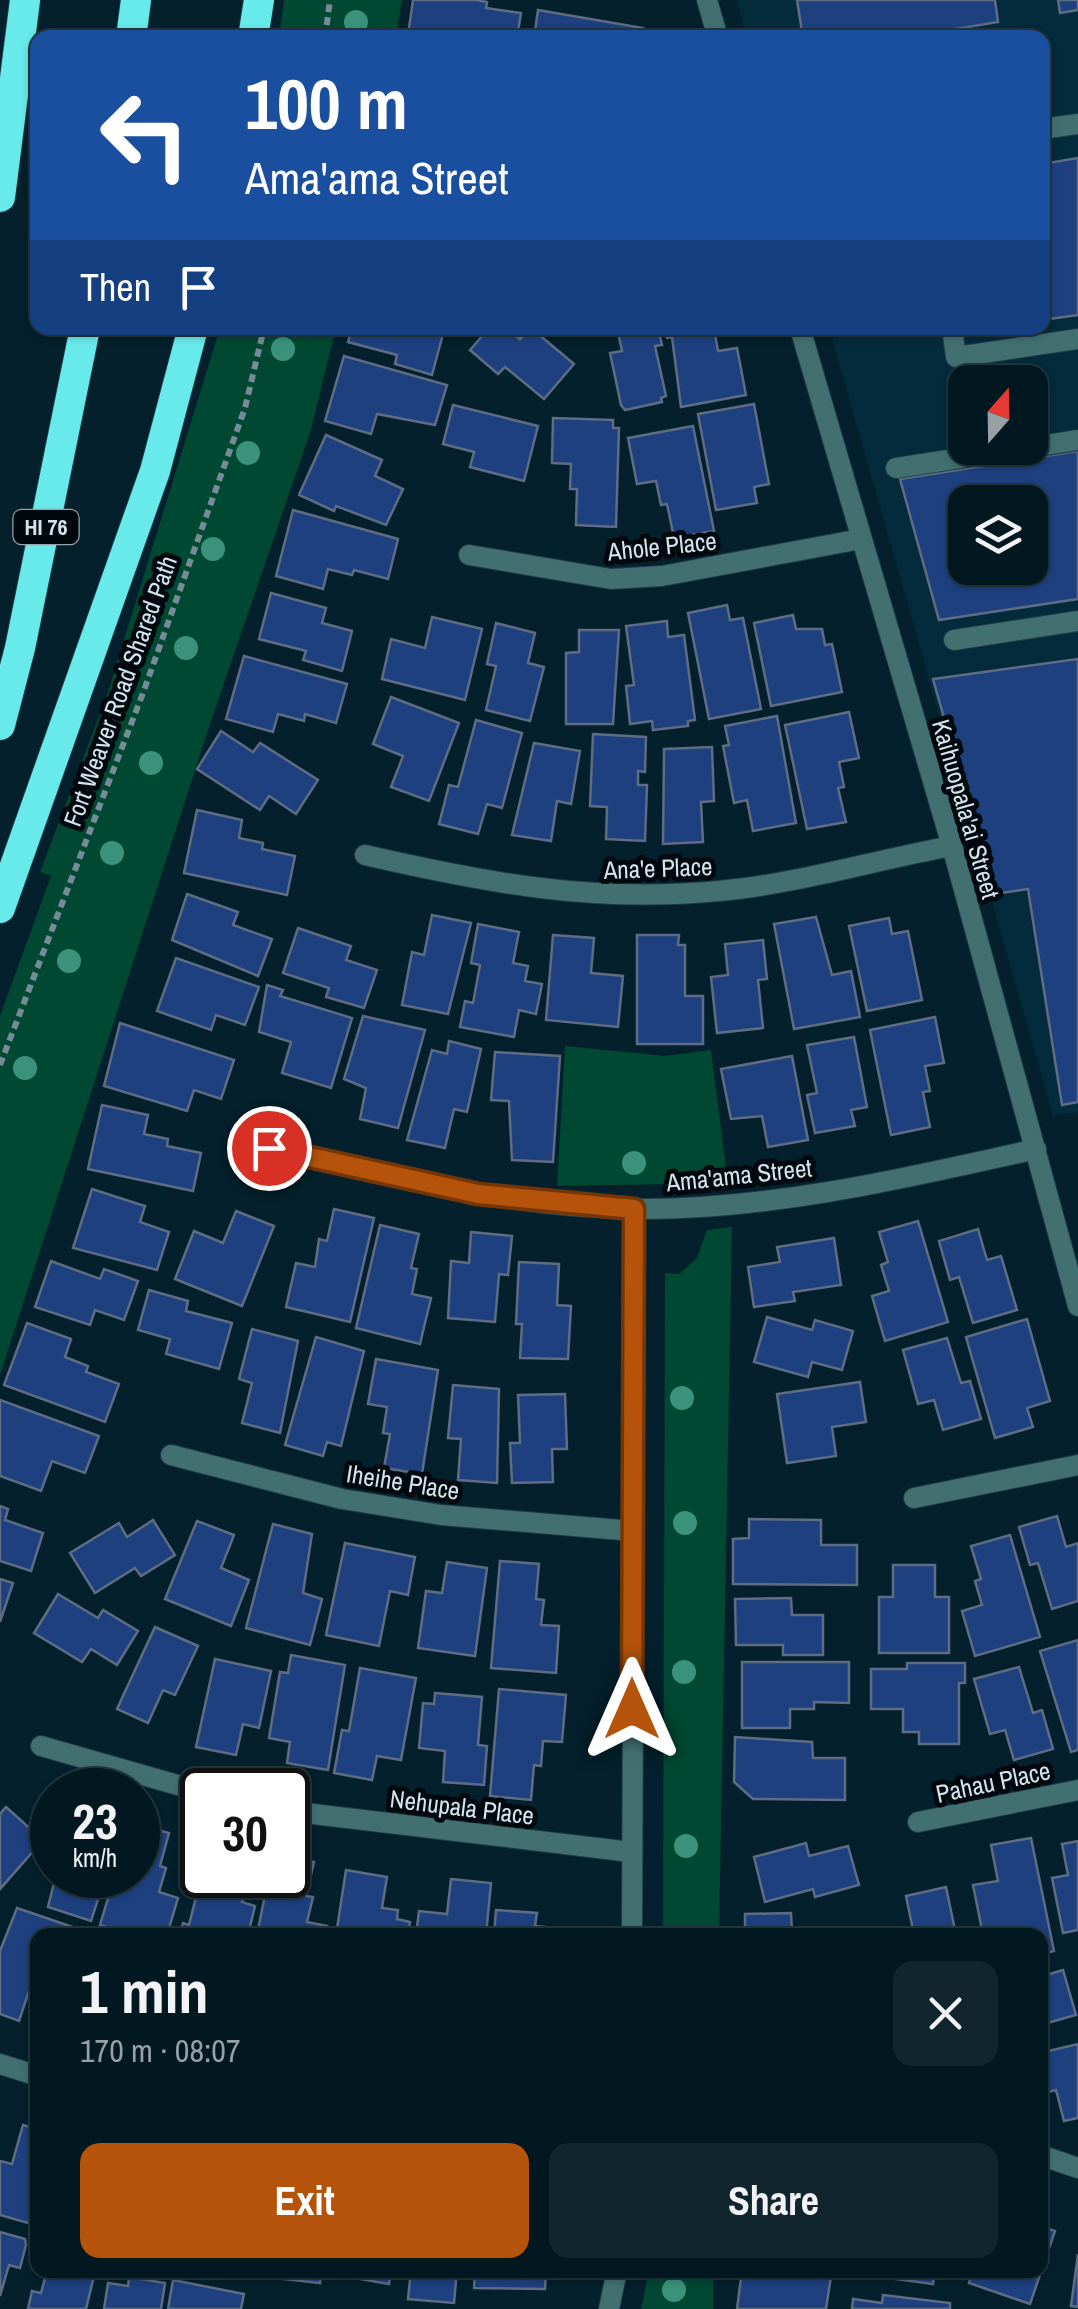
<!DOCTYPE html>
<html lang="en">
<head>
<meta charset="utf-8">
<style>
	:root { --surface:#021821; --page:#10252e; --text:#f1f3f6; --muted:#96a0a5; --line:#23373f; --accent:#b45309 }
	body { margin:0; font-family:"Archivo Narrow",sans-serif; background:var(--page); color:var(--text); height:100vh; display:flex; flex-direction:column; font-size:38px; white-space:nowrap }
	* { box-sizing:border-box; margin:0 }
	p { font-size:32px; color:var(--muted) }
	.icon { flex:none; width:55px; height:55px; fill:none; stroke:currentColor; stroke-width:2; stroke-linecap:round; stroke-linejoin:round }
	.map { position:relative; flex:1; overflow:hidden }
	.sheet { position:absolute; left:30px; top:1928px; width:1018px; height:350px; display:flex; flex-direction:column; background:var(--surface); border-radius:20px; box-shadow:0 2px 8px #0004,0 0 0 2px var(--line) }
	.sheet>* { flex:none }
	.top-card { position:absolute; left:30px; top:30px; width:1020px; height:305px; border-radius:20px; box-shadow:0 2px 8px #0004,0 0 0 2px var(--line); background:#1a4fa0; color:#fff; overflow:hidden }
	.needle { width:65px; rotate:20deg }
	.tools { position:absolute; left:948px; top:365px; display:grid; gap:20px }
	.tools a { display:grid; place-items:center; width:100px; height:100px; border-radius:20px; background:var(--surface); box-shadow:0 2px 8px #0004,0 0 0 2px var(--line); font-size:50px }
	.speed { position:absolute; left:30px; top:1768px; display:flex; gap:20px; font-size:50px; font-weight:700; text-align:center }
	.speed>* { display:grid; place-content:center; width:130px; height:130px; border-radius:50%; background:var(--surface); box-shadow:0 2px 8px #0004,0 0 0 2px var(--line); line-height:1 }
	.speed small { font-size:25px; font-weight:400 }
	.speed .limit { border:5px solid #111; border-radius:15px; background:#fff; color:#111 }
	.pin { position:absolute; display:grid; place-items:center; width:85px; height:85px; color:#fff; margin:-42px; border:5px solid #fff; border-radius:50%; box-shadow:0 2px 10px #0007 }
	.me { position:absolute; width:110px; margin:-55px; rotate:0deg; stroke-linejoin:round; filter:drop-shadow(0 0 8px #0008) }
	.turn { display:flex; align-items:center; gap:35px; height:210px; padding:0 50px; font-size:45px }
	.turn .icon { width:130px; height:130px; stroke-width:2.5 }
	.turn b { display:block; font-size:70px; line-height:85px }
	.then { display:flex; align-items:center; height:95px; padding:0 50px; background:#0003; gap:20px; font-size:38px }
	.round { display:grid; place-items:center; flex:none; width:105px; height:105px; border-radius:20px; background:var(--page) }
	.head { display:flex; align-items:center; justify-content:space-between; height:170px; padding:0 50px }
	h1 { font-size:60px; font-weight:800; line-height:75px }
	.cta { display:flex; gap:20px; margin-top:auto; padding:20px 50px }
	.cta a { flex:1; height:115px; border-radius:20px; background:var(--accent); color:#fff; font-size:40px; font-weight:800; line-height:115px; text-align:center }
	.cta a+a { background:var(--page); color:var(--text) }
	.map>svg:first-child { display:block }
</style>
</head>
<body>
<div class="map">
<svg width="1078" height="2309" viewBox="0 0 1078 2309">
	<rect width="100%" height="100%" fill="#03202c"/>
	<!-- built -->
	<path fill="#042b3b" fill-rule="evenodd" d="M736,0H1078V1112L1053,1116L829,328H1042V38L747,37ZM965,382H1030V448H965ZM965,502H1030V568H965Z"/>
	<!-- green -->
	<g fill="#004831">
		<path d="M284,0H402L396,37H279Z"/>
		<path d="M220,328H336L310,433L210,724L0,1375V1016L51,876L40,872L107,695Z"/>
		<path d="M565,1046L665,1056L711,1050L728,1183L557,1186Z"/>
		<path d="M732,1227L719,1935H663L665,1273L679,1274L697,1258L707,1230Z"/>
		<path d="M649,2270H713V2309H641Z"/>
	</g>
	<!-- building -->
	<g fill="#1e407f" stroke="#5e6c84" stroke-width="2.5" fill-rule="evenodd">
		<path d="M413,0H476L487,2L486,8L521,13L517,38L408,35Z"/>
		<path d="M797,0H995L998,22L902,38H803Z"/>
		<path d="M1058,0H1078V10L1060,13Z"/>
		<path d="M538,10L643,28L642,38H534Z"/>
		<path d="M1078,158V315L1042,320V164Z"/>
		<path d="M352,328H419L443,334L432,375L395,364L397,355L348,342Z"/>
		<path d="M489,328H506L520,339L531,328L574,364L544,399L505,367L498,374L470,350Z"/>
		<path d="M617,328H658L662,345L655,346L666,396L661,398L662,402L625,410L621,405L610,353L622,351Z"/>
		<path d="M665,328H714L718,351L737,348L746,395L681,407L672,337L667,338Z"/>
		<path d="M344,356L447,385L435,425L377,414L371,434L325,421Z"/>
		<path d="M754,404L769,484L754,487L757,503L716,510L698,414Z"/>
		<path d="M453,405L538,426L524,481L470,467L474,452L443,444Z"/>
		<path d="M553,418L613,420V428H619L616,527L576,525L577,489H570L571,464L552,463Z"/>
		<path d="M693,426L714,531L674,538L667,504L661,505L656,481L637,484L628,438Z"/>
		<path d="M326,435L382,460L375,476L403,489L386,525L336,506L334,511L299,495Z"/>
		<path d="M1078,451V599L939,620L900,479ZM965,502H1030V568H965Z"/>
		<path d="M293,510L398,539L388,579L354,570L352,575L328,569L323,589L276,576Z"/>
		<path d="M271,593L326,608L322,623L352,631L342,671L303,660L306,651L259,639Z"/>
		<path d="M727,605L730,620L743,618L761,709L709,719L688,613Z"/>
		<path d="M793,615L796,629H822L825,645L832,644L842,692L771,706L754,623Z"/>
		<path d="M432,617L482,629L465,700L382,679L391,639L425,648Z"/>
		<path d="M667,621L668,637L684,635L695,720L688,721V726L653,730L652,721L630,724L626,686L634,685L626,626Z"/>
		<path d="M496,623L535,633L528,663L544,667L530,721L486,710L496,666L487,664Z"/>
		<path d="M579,630H619L613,724H566V653L579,652Z"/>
		<path d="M244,656L347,684L336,723L305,714L304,721L278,714L273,732L226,719Z"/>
		<path d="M1078,659V1102L1062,1105L1028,889L994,894L933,679Z"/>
		<path d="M391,697L459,723L429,801L391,787L403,756L373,744Z"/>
		<path d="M849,712L859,758L839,762L844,787L838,788L846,822L807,829L785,725Z"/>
		<path d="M777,716L796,823L753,831L747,800L734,803L723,746L729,745L725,726Z"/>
		<path d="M476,720L522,733L502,808L487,804L478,834L439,824L449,785L458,787Z"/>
		<path d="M221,731L253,752L260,743L318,780L296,814L269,796L260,810L197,769Z"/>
		<path d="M593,734L646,737L645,772L638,771V785H647L645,841L606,839L607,807L590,806Z"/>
		<path d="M534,743L580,751L571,804L557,801L551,841L512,835Z"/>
		<path d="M712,747L714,801L701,802L703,842L663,844L664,749Z"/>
		<path d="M197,810L242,820L239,838L263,843L262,849L295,856L287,895L184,873Z"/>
		<path d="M187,894L238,912L233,925L272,939L258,976L172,940Z"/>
		<path d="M432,915L471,923L448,1014L402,1005L412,952L424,955Z"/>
		<path d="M816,917L832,975L851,971L860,1017L794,1029L774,924Z"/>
		<path d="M889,918L892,934L908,931L922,1000L867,1011L849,926Z"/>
		<path d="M478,924L519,932L513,963L528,966L525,981L542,984L536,1014L519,1010L514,1037L460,1027L465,1001L473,1003L480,965L471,963Z"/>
		<path d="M298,928L351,946L346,960L377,970L364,1008L326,997L329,988L283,973Z"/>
		<path d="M553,935L594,938L591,973L623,976L618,1027L546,1020Z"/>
		<path d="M637,935H679L678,945H685V996H703V1044H637Z"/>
		<path d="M763,940L767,979L758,980L763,1028L717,1033L711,977L728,975L725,944Z"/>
		<path d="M176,958L259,987L245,1025L216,1015L211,1030L157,1011Z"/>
		<path d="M267,985L283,990L280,996L352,1018L331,1088L282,1073L291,1042L259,1032Z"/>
		<path d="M363,1016L425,1030L398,1128L360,1119L366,1088L344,1079Z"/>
		<path d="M935,1017L944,1063L925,1066L930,1091L923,1092L930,1127L891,1135L870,1030Z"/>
		<path d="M120,1023L234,1060L221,1099L194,1090L187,1111L104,1086Z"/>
		<path d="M854,1037L867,1107L851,1110L855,1126L815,1133L807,1095L817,1093L807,1045Z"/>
		<path d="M449,1041L481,1049L467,1112L454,1109L445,1148L407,1140L432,1050L447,1054Z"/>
		<path d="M495,1052L560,1056L553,1162L512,1160L509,1101L491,1100Z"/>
		<path d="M792,1056L808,1140L768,1147L762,1116L731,1119L721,1069Z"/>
		<path d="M102,1105L148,1115L144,1134L168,1139L167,1146L201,1153L193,1191L88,1169Z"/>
		<path d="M92,1189L145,1206L140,1222L169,1232L157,1270L73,1248Z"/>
		<path d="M334,1209L374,1218L350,1322L286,1307L296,1263L315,1267L319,1239L327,1241Z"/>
		<path d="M236,1211L274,1226L242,1306L175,1279L194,1231L223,1243Z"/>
		<path d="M918,1221L948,1322L885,1341L872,1296L889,1291L881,1265L888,1262L879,1232Z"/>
		<path d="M380,1225L419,1234L411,1268L417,1269L412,1294L431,1298L420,1344L356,1328Z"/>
		<path d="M978,1229L987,1260L1001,1256L1017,1310L973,1323L959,1277L950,1280L939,1241Z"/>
		<path d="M471,1232L512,1236L508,1275L499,1274L495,1322L448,1318L451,1261L469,1263Z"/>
		<path d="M834,1238L841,1285L793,1292L795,1301L754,1307L748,1267L780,1262L777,1247Z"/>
		<path d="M51,1261L100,1279L104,1269L138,1281L124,1320L95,1310L90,1325L35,1307Z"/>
		<path d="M519,1262L559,1264L557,1305L571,1306L568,1359L520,1358L522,1324H516Z"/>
		<path d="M149,1290L188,1301L186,1311L232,1323L219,1369L166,1354L170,1339L138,1330Z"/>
		<path d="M767,1317L812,1330L815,1320L853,1331L842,1370L812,1362L808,1377L754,1362Z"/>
		<path d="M1027,1319L1050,1401L1027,1408L1033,1427L995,1438L966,1337Z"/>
		<path d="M27,1323L71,1339L65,1357L88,1366L86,1372L119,1384L105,1422L4,1385Z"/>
		<path d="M252,1329L298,1341L280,1433L242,1423L252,1383L239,1379Z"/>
		<path d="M316,1337L364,1351L341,1446L327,1442L323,1456L285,1445Z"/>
		<path d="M947,1338L961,1383L970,1381L981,1419L943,1430L934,1400L918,1404L903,1350Z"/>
		<path d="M376,1359L438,1370L422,1474L384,1468L390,1434L383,1433L387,1407L368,1404Z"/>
		<path d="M860,1382L866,1422L832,1427L836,1456L787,1463L777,1394Z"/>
		<path d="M453,1385L499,1389L497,1483L458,1480L461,1439L448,1438Z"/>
		<path d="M565,1394L567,1449H552L553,1482L512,1483L510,1443H520L518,1395Z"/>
		<path d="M0,1400L99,1436L85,1473L52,1461L41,1491L0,1476Z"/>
		<path d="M0,1506L8,1509L5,1520L43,1533L31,1571L0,1561Z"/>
		<path d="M1057,1516L1066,1547L1078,1543V1601L1052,1609L1038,1563L1030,1565L1019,1527Z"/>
		<path d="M749,1519L821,1520V1545H857V1585L733,1584V1539L749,1538Z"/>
		<path d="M153,1520L175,1555L141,1576L135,1568L95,1593L70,1553L119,1523L127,1537Z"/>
		<path d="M197,1521L234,1535L221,1568L249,1580L231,1626L165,1599Z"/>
		<path d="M273,1524L312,1534L303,1593L322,1599L310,1645L246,1628Z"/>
		<path d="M1010,1535L1040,1637L975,1656L962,1611L982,1605L975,1581L981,1579L971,1546Z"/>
		<path d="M345,1543L415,1557L408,1595L390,1591L379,1646L326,1635Z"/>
		<path d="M500,1561L539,1564L536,1599L544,1600L541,1625L559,1626L556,1673L491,1668Z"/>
		<path d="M447,1562L487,1568L475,1656L418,1648L426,1591L442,1593Z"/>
		<path d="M893,1565H935V1597H949V1653H879V1597H893Z"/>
		<path d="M0,1579L13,1583L0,1622Z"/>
		<path d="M58,1594L98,1618L103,1610L138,1631L117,1665L91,1649L82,1662L34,1633Z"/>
		<path d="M791,1598L792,1615H823V1655H783V1645H736L735,1599Z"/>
		<path d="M155,1627L198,1646L175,1695L163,1690L148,1723L117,1709Z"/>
		<path d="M1078,1640V1750L1071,1752L1040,1651Z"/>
		<path d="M291,1655L345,1665L328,1770L287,1763L290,1742L269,1738L280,1672L288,1673Z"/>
		<path d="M215,1659L271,1671L259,1728L243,1724L236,1755L196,1747Z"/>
		<path d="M742,1662H849V1703L814,1702V1709H790V1728H742Z"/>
		<path d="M907,1663H965V1683H959V1744H919V1732H903V1709H871V1669H907Z"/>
		<path d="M1019,1667L1033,1713L1042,1710L1053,1749L1014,1760L1005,1730L990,1734L974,1679Z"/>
		<path d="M360,1668L416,1678L401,1760L377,1756L372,1780L334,1773L342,1730L349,1731Z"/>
		<path d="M499,1689L566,1695L562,1742L543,1741L541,1766L534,1765L531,1800L490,1796Z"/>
		<path d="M435,1693L482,1697L478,1745L487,1746L484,1785L443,1782L445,1751L419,1748L423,1703L434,1704Z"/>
		<path d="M735,1737L812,1742L813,1758H845V1800L753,1799L734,1782Z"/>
		<path d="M6,1807L43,1840L0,1889V1814Z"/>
		<path d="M138,1824L169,1833L160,1866L166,1868L159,1892L178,1898L167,1935H135L100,1925L115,1875H138Z"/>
		<path d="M52,1834V1860L44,1858Z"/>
		<path d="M1031,1838L1054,1951L1040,1954V1935H983L973,1885L998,1881L991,1845Z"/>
		<path d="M1078,1841V1930L1063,1933L1052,1878L1068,1875L1062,1844Z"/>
		<path d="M806,1843L809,1856L848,1846L859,1885L815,1897L813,1889L765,1902L754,1857Z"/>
		<path d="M199,1845L202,1846V1875H233L231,1885L246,1889L242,1902L255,1906L248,1935H180L183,1923L189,1925L199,1885L189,1883Z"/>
		<path d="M288,1857L314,1862L306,1896L313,1897L307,1922L327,1926L325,1935H257L269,1875H288Z"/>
		<path d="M346,1870L387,1877L382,1908L398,1910L397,1919L410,1922L408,1935H336Z"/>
		<path d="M56,1875H106L91,1921L48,1907Z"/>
		<path d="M451,1879L491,1883L486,1935H416L419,1911L447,1914Z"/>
		<path d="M946,1887L956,1935H889L913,1930L906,1896Z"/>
		<path d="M17,1908L90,1933L38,1935V1990L30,1988L19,2021L0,2014V1951Z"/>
		<path d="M496,1910L537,1913L535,1926L567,1929L566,1935H494Z"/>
		<path d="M791,1913L792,1933L818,1935H745V1914Z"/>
		<path d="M1063,1970L1076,2015L1040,2025V1977Z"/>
		<path d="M1078,2044V2118L1064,2121L1056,2090L1040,2094V2053Z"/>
		<path d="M23,2125L38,2129V2192L28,2223L0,2215V2161L12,2164Z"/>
		<path d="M1040,2226L1055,2231L1030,2304L969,2283L973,2270H1040Z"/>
		<path d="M0,2232L25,2239L26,2245L20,2268L9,2265L0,2296Z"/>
		<path d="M1078,2254V2307L1071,2306Z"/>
		<path d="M47,2270L94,2276L86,2309H28L32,2291L41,2293Z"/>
		<path d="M275,2270H321L320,2283L274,2278Z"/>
		<path d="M344,2270H391L389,2284L343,2276Z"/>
		<path d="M411,2270H457L454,2303L408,2299Z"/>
		<path d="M475,2270H546L545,2289L474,2288Z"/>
		<path d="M742,2270L794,2274L795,2270H832L826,2309H737Z"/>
		<path d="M859,2270H947L946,2276L934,2275L933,2284L859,2274Z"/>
		<path d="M129,2277L165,2283L161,2309H104L108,2283L128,2286Z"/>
		<path d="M173,2280L244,2294L241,2309H168Z"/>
		<path d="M883,2295L950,2303V2309H852L853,2299L882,2303Z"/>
	</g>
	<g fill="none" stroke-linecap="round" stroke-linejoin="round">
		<defs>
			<g id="lane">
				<path d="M1042,129L1078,124"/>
				<path d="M952,328L956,357L1078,339"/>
				<path d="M896,468L1078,440"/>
				<path d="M954,640L1078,621"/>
			</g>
			<g id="street">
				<path d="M707,0L718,38"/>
				<path d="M800,328L952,846L1078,1306"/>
				<path d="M469,555L611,579L662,576L861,539"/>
				<path d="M365,855C487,883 593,903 719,891C797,884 875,860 952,846"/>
				<path d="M269,1148C390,1177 512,1208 637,1209C771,1210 907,1178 1036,1149"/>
				<path d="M171,1455L342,1499L441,1515L633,1531"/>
				<path d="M914,1498L1078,1465"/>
				<path d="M41,1746L202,1792"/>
				<path d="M288,1811L631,1852"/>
				<path d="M918,1822L1078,1790"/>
				<path d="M632,1935L635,1209"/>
				<path d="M0,2064L38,2076"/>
				<path d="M1040,2155L1078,2168"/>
				<path d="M609,2309L617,2270"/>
			</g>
			<g id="highway">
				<path d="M131,38L136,0"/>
				<path d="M253,38L259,0"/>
				<path d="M0,197L25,0"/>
				<path d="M0,725L20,648L85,328"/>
				<path d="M0,908L155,471L193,328"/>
			</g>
		</defs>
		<!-- lane casing -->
		<use href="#lane" stroke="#203b47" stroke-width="22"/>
		<!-- street casing -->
		<use href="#street" stroke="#203b47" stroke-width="22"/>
		<!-- highway casing -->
		<use href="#highway" stroke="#203b47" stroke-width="32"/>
		<!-- path -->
		<g stroke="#758b95" stroke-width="6" stroke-dasharray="8 5" stroke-linecap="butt">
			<path d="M325,38L330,0"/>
			<path d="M0,1065L143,693L245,408L264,328"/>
		</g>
		<!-- lane -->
		<use href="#lane" stroke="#427071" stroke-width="20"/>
		<!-- street -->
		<use href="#street" stroke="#427071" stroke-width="20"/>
		<!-- highway -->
		<use href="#highway" stroke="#68e9ea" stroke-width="30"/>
	</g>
	<!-- trees -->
	<g fill="#3b927a">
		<circle cx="356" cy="22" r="12"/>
		<circle cx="283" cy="349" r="12"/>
		<circle cx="248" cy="453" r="12"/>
		<circle cx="213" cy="549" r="12"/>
		<circle cx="186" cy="648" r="12"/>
		<circle cx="151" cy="763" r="12"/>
		<circle cx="112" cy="853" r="12"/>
		<circle cx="69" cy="961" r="12"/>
		<circle cx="25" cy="1068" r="12"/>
		<circle cx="634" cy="1163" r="12"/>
		<circle cx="682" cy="1398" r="12"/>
		<circle cx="685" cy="1523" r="12"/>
		<circle cx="684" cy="1672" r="12"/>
		<circle cx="686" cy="1846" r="12"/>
		<circle cx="674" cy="2290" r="12"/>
	</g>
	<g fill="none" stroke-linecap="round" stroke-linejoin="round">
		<defs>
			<path id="route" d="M269,1148L478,1194L634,1209L632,1709"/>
		</defs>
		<!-- route casing -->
		<use href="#route" stroke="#753606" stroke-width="25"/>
		<!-- route -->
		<use href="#route" stroke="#b45309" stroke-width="18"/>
	</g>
	<g text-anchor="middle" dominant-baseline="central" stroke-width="10" stroke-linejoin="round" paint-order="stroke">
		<!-- shield labels -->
		<rect fill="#01080d" stroke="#94a2a9" stroke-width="2.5" x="13.5" y="510" width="65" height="34" rx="8"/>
		<g font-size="22" font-weight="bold" fill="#d3e4ec">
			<text x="46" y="527">HI 76</text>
		</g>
		<!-- street labels -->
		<g font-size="25" fill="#d3e4ec" stroke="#01080d">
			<text transform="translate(662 546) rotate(-6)">Ahole Place</text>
			<text transform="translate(120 691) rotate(-70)">Fort Weaver Road Shared Path</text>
			<text transform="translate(966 809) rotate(74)">Kaihuopala'ai Street</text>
			<text transform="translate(658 868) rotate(-2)">Ana'e Place</text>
			<text transform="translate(739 1175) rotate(-6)">Ama'ama Street</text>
			<text transform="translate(403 1482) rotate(9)">Iheihe Place</text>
			<text transform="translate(993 1782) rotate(-12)">Pahau Place</text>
			<text transform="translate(462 1807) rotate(7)">Nehupala Place</text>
		</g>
	</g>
</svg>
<div class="tools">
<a><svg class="needle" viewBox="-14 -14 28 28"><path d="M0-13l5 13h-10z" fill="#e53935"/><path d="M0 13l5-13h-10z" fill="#96a0a5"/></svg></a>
<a><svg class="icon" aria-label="layers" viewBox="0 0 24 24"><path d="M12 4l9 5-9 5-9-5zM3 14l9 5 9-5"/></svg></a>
</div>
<div class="speed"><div>23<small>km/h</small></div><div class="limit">30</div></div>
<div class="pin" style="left:269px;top:1148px;background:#d93025"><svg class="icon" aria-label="arrive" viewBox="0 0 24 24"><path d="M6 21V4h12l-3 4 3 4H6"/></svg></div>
<svg class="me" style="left:632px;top:1709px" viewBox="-20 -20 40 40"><path d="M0-17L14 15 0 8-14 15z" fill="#b45309" stroke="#fff" stroke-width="4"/></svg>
<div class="top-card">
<div class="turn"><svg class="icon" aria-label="left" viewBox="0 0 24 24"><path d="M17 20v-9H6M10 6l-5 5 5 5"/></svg><div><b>100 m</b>Ama'ama Street</div></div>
<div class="then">Then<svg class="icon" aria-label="arrive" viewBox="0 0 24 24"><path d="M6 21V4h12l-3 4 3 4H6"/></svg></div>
</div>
<section class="sheet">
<div class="head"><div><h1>1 min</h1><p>170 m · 08:07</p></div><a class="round"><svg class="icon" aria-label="close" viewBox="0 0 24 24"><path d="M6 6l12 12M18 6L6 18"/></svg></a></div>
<div class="cta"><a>Exit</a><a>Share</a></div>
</section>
</div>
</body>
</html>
